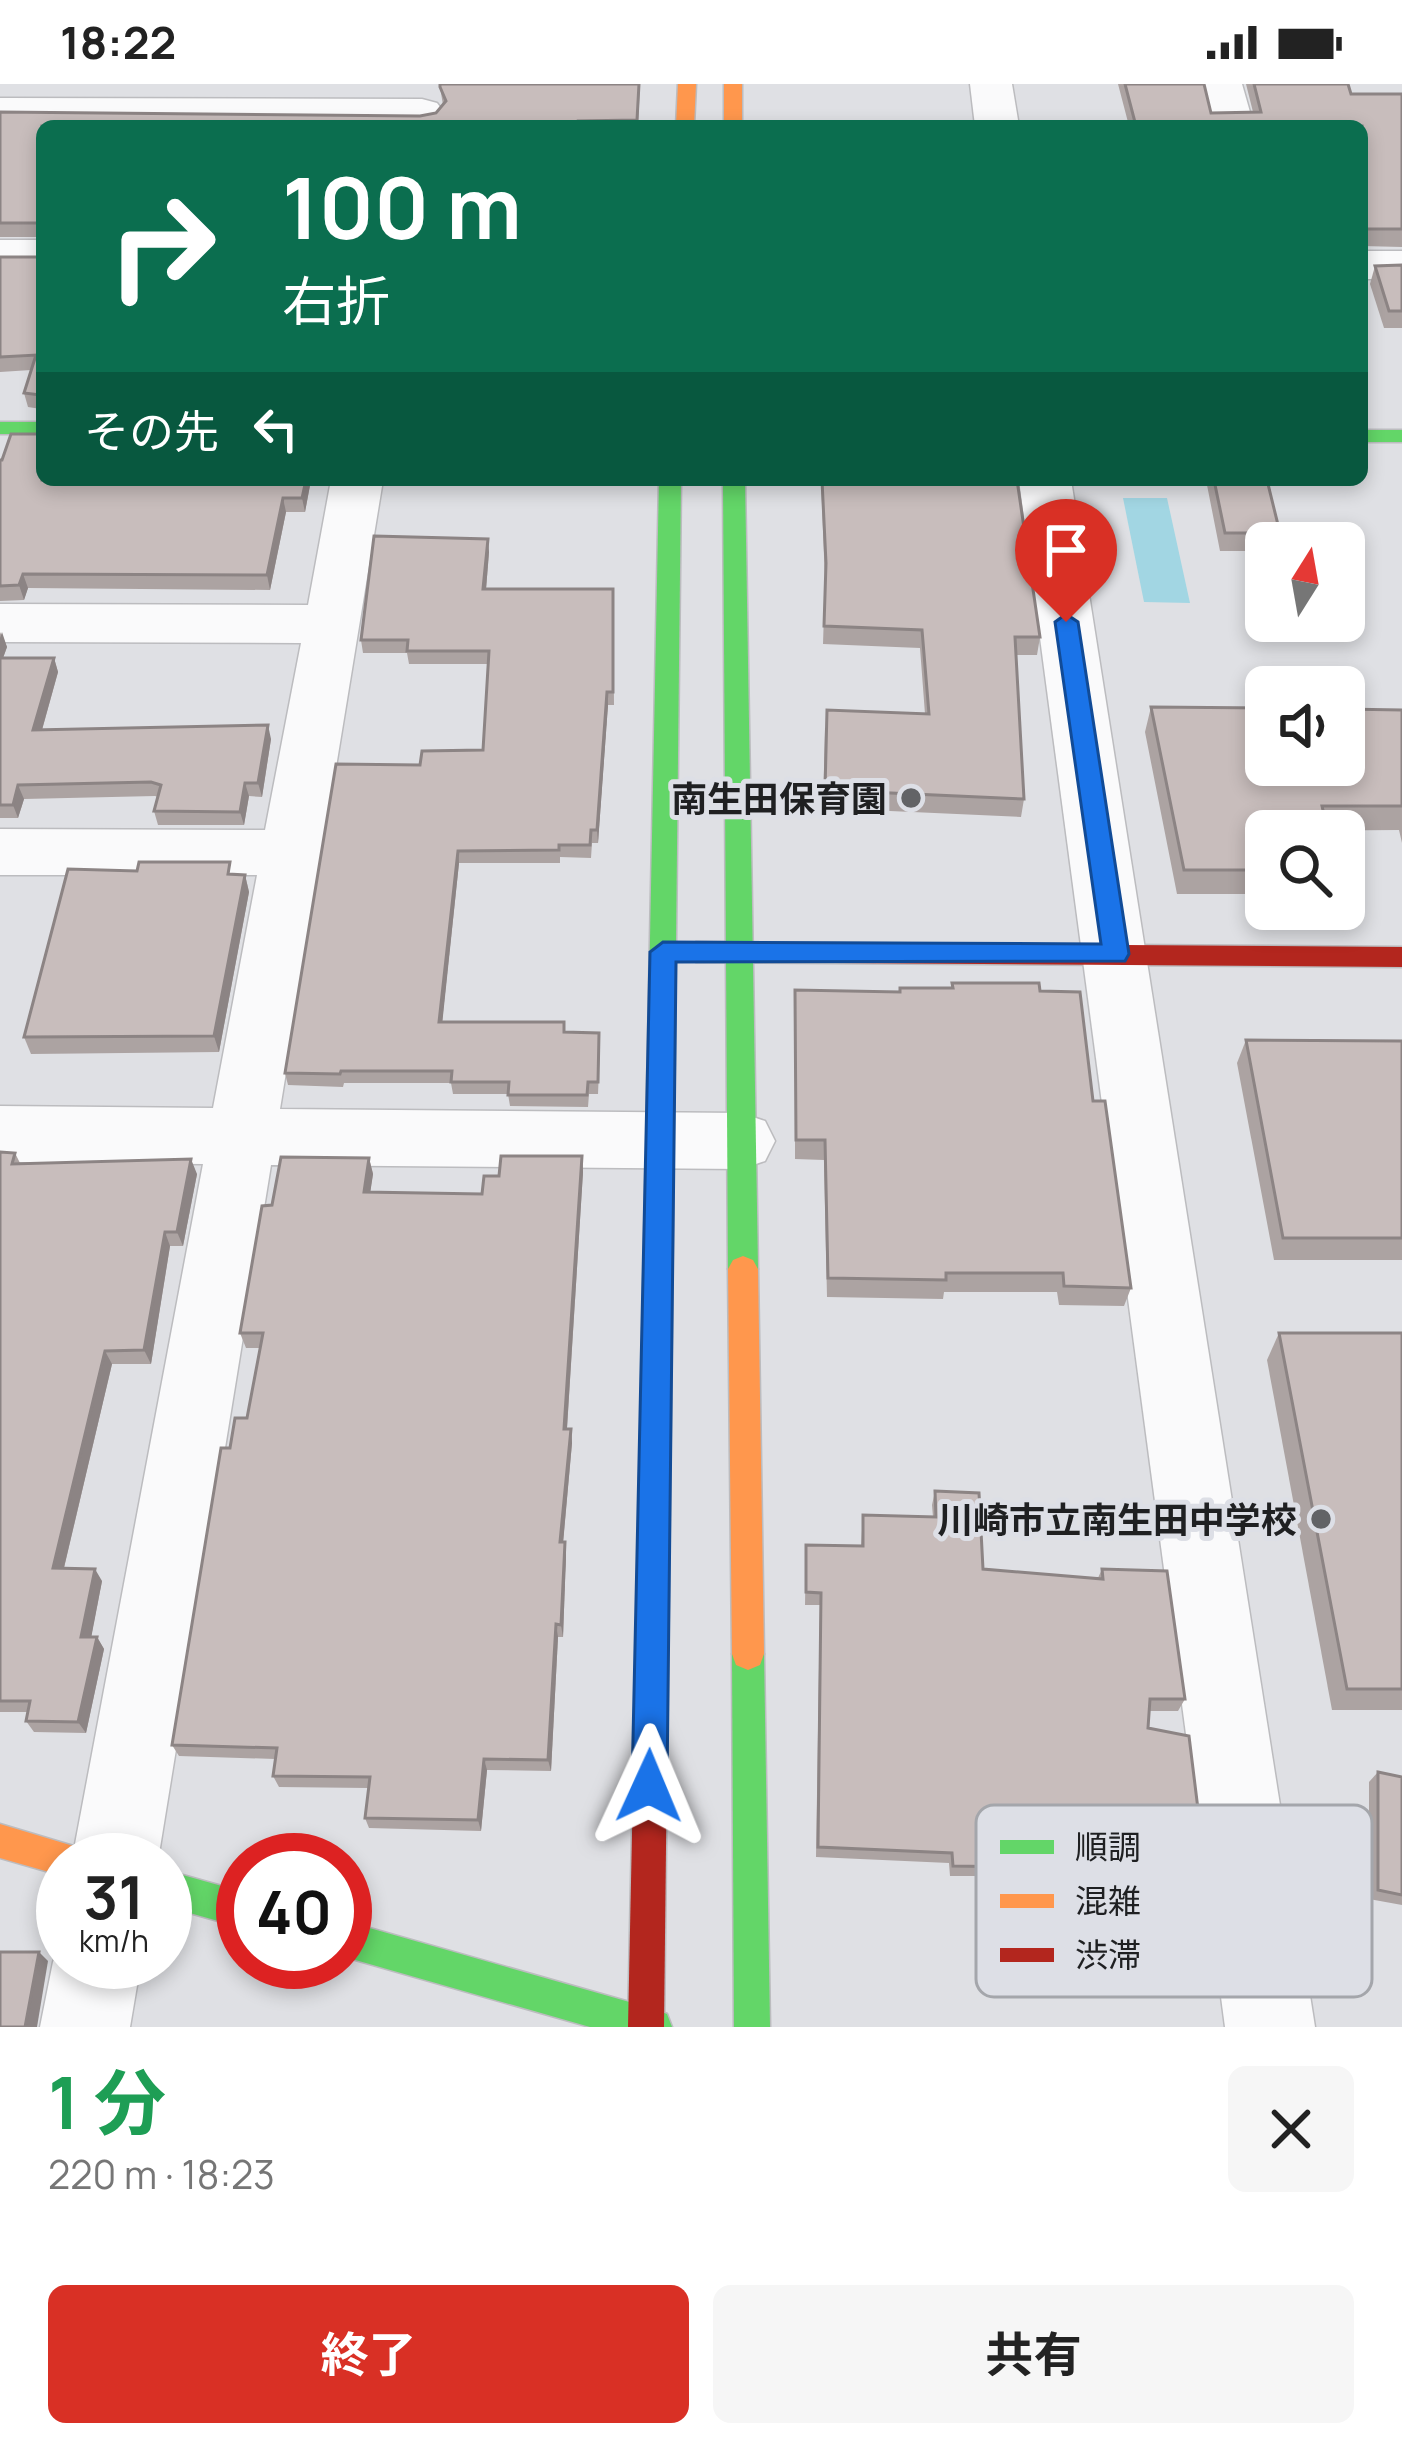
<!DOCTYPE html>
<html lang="ja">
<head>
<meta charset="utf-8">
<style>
	:root { --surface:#fff; --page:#f6f6f6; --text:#222; --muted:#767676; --accent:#d93025 }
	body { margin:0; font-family:Manrope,"Noto Sans JP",sans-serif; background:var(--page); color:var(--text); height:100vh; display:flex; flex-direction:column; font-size:45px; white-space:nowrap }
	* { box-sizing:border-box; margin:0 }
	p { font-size:39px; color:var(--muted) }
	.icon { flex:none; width:66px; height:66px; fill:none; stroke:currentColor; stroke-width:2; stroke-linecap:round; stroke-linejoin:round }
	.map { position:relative; height:1943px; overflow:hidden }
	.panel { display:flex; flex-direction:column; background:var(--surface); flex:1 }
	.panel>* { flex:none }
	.top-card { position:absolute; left:36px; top:36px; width:1332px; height:366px; border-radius:18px; box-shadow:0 6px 18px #0003; background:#0b6e4f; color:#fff; overflow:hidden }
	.needle { width:78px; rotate:11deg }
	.fabs { position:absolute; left:1245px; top:438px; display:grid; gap:24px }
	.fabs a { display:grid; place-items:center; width:120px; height:120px; border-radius:18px; background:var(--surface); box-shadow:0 6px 18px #0003; font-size:60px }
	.speed { position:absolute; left:36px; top:1749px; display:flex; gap:24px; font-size:60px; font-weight:700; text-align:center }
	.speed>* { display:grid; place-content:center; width:156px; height:156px; border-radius:50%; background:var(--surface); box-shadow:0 6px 18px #0003; line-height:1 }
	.speed small { font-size:30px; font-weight:400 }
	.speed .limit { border:18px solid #d22; background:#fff; color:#111 }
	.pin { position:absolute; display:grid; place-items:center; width:102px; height:102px; color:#fff; margin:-123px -51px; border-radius:50% 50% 50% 0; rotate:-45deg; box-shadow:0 0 12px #0007 }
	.pin .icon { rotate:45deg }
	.me { position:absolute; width:132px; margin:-66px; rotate:1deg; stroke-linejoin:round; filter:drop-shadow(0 0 9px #0008) }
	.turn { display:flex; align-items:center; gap:42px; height:252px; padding:0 48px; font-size:54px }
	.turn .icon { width:156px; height:156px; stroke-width:2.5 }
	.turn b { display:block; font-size:84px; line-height:102px }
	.then { display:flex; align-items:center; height:114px; padding:0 48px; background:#0003; gap:24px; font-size:45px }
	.round { display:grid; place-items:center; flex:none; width:126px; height:126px; border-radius:18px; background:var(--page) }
	.head { display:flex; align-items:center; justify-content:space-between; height:204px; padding:0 48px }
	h1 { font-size:72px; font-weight:700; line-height:90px; color:#1e9e55 }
	.primary-button { display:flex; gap:24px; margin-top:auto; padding:24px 48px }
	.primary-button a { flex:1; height:138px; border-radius:18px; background:var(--accent); color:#fff; font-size:48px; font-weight:700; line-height:138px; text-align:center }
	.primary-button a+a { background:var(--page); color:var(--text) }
	.status { display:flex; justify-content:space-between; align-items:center; height:84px; padding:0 60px; background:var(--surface); direction:ltr }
	.status svg { height:33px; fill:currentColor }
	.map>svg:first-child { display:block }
</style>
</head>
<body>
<div class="status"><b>18:22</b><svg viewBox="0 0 49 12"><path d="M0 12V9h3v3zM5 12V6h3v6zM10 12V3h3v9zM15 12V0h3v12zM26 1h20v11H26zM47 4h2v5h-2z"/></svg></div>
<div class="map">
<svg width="1402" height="1943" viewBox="0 0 1402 1943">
	<rect width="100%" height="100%" fill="#dfe0e4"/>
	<!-- water -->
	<path fill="#a2d6e3" d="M1123,414H1167L1190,519L1144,518Z"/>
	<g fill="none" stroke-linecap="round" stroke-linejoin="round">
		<defs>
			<g id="street">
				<path d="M970,0H1012L1019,42H975Z"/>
				<path d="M1200,0H1242L1254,42H1210Z"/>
				<path d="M0,14L422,15L437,19L444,28L437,37L422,41L0,40Z"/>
				<rect x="0" y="156" width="42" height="28"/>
				<rect x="1362" y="167" width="40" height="28"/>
				<path d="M331,396H383L280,1025L741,1029L765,1037L775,1057L765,1077L741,1085L271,1081L158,1776H72L203,1080L0,1078V1022L213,1024L257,791H0V745L265,746L301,559L0,558V520L308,521Z"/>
				<path d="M1019,396H1071L1315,1943H1225Z"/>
				<path d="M63,1854V1878H141L130,1943H40L53,1878Z"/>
			</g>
			<g id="fast">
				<rect x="0" y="338" width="42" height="12"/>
				<rect x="1362" y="346" width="40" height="12"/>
				<path d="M659,396H681L671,1315L667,1325L656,1329L645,1325L641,1315Z"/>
				<path d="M723,396H745L758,1185L753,1194L743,1198L733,1194L728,1185Z"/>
				<path d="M748,1554L760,1559L764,1570L770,1943H734L732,1570L736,1559Z"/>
				<path d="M165,1786L243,1808V1844L165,1822Z"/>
				<path d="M345,1837L654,1925L667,1930L672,1943H590L345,1873Z"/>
			</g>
			<g id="slow">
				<path d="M678,0H696L694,42H676Z"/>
				<rect x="724" y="0" width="18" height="42"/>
				<path d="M743,1172L753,1176L758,1185L764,1570L760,1581L748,1586L736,1581L732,1570L728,1185L733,1176Z"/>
				<path d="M0,1740L80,1764L85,1776H63V1792L0,1774Z"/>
			</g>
			<g id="jam">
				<path d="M696,858L1402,863V883L696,878L683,868Z"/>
				<path d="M656,1301L667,1305L671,1315L664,1943H628L641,1315L645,1305Z"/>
			</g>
		</defs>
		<!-- street casing -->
		<use href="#street" stroke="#bcbcbf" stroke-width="3"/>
		<!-- fast casing -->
		<use href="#fast" stroke="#bcbcbf" stroke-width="3"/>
		<!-- slow casing -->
		<use href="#slow" stroke="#bcbcbf" stroke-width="3"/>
		<!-- jam casing -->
		<use href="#jam" stroke="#bcbcbf" stroke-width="3"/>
		<!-- street -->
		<use href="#street" fill="#fafafb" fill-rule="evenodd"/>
		<!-- fast -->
		<use href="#fast" fill="#63d668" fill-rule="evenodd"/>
		<!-- slow -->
		<use href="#slow" fill="#ff974d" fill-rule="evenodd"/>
		<!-- jam -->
		<use href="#jam" fill="#b3261e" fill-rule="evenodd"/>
	</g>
	<!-- wall -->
	<g fill="#aca3a2">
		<path d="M640,0L638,42H42L41,325L28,323L24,309L31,286L0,288V173H41V153H0V28L420,32L436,29L443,21L440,3Z"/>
		<path d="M1118,0H1204L1211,29L1253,28L1246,0H1348L1351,10H1402V163L1362,162V42H1129Z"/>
		<path d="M1402,181V244H1384L1370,200L1375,182Z"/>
		<path d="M0,376L42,396H311L305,428H286L270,506L28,504L24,516L0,517Z"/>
		<path d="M821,396H1017L1040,553L1037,571H1016L1024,715L1021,733L823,724L825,644L925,630L920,564L823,560L825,497Z"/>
		<path d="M1206,396H1267L1280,449L1277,459H1266V467H1220Z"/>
		<path d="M489,468L486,505H613L614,621H608L598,759H592L591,774L560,773V779H459L442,938H564L565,948L600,961L598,1010H589L588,1023L510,1022L508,1010H453L451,999H344L343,1003L288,1001L285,989L420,681L483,666L489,580H409L407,569H363L361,556Z"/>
		<path d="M0,548L7,563L3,574H54L58,588L42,646L271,655L262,713L249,712L244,741H158L154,727L158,713L155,712L24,715L18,734H0Z"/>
		<path d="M1151,623L1402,626V759L1399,746L1266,747V810H1177L1145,648Z"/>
		<path d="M233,791H245L249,808L219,968L31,970L24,953Z"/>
		<path d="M952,899L1040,907L1093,1017L1131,1204L1124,1222L1059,1221L1057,1208H944L943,1215L827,1213L824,1076L795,1075V906L900,908L951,904Z"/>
		<path d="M1246,956L1402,957V1176H1274L1237,979Z"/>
		<path d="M0,1068L15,1069L20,1079L197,1090L183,1162H170L151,1280H112L64,1484L102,1497L91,1553H97L104,1565L86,1649L34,1648L26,1637L28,1628H0Z"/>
		<path d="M582,1072L583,1088L567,1345H571L572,1359L563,1458L566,1471L563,1553H558L551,1687L487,1686L481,1747L369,1744L365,1734L368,1704L279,1703L273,1692L275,1675L179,1672L172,1661L230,1364L247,1334L260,1264H246L240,1249L272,1121L369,1074L373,1090L370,1108L482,1110L499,1092Z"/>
		<path d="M1279,1249H1402V1626H1332L1267,1276Z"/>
		<path d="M935,1407L983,1485L1098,1494L1102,1485L1185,1615L1178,1627H1149L1148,1644L1217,1880L1210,1889L1030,1888L1023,1792H950L949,1779L816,1773L820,1521H805L806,1461L861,1462L863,1431L933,1433L932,1421Z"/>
		<path d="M1378,1688L1402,1693V1821L1369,1815V1698Z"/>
	</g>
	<!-- shaded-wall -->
	<g fill="#8c8484">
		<path d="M306,396H311L305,428L302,414Z"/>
		<path d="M283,414L286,428L270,506L267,491Z"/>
		<path d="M488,455L489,468L485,518L483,505Z"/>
		<path d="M23,490L28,504L24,516L19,501Z"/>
		<path d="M2,548L7,563L0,582V554Z"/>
		<path d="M54,574L58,588L38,660L33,646Z"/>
		<path d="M607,608L608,621L598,759L597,746Z"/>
		<path d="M268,641L271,655L262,713L258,699Z"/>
		<path d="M245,699L249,712L244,741L240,728Z"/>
		<path d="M18,701L24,715L18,734L13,721Z"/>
		<path d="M458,767L459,779L441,951L439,938Z"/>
		<path d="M245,791L249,808L219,968L214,952Z"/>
		<path d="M582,1072L583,1088L566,1359L564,1345Z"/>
		<path d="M369,1074L373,1090L368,1124L364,1108Z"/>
		<path d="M191,1075L197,1090L183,1162L177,1148Z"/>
		<path d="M165,1148L170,1162L151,1280L144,1266Z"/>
		<path d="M105,1267L112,1280L61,1496L53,1484Z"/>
		<path d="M571,1345L572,1359L562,1471L560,1458Z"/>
		<path d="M565,1458L566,1471L563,1553L561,1541Z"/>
		<path d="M95,1485L102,1497L89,1565L81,1553Z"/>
		<path d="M556,1540L558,1553L551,1687L548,1676Z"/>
		<path d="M97,1553L104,1565L86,1649L78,1638Z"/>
		<path d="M484,1675L487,1686L481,1747L478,1736Z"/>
		<path d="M39,1868L48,1877L37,1943H25Z"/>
	</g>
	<!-- building -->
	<g fill="#c8bdbc" stroke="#8c8484" stroke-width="3">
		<path d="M440,0H639L637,36L578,37L577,42H42V340L41,311L24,309L36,271L0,273V173H41V139H0V28L420,32L436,29L446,17L440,3Z"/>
		<path d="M1125,0H1204L1211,29L1261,28L1254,0H1348L1351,10H1402V145H1362V42H1120H1136Z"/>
		<path d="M1402,181V227H1389L1375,182Z"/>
		<path d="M42,346V396H306L302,414H283L267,491L23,490L19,501L0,502V376H2L11,350H38Z"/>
		<path d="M822,396H1017L1040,553H1015L1024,715L825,706L827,626L929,630L922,546L824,542L826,479Z"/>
		<path d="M1214,396H1267L1280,449H1225Z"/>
		<path d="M374,452L488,455L483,505H613V608H607L597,746H591L590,761H559V766L458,767L439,938H564V948L599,949L598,998H588L587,1011H508L509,998H451L452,987H341L340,990L285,989L336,680L420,681L422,667L483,666L489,567H407L408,556H361Z"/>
		<path d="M0,574H54L33,646L268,641L258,699H245L240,728L154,727L161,701L151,698L18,701L13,721H0Z"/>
		<path d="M1151,623L1266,624V681H1344V625L1402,626V722H1322L1328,747H1266V786H1184Z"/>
		<path d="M139,778H230L228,790L245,791L214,952L24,953L68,785L137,787Z"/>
		<path d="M952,899H1039L1040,907L1080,908L1093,1017H1105L1131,1204L1064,1202L1063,1189H946V1196L828,1194L825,1056H796L795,906L900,908V904H953Z"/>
		<path d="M1246,956L1402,957V1154H1283Z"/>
		<path d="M0,1068L15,1069L12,1080L191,1075L177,1148H165L144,1266L105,1267L53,1484L95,1485L81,1553H97L78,1638L26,1637L30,1617H0Z"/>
		<path d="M501,1072H582L564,1345H571L560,1458H565L561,1541L556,1540L548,1676L484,1675L478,1736L365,1734L370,1693L273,1692L277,1664L172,1661L221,1364H230L235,1334H247L263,1249H240L262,1122L272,1121L281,1073L369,1074L364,1108L482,1110L484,1092H499Z"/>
		<path d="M1279,1249H1402V1605H1347Z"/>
		<path d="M935,1407L979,1409L983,1485L1103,1495L1102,1485L1167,1487L1185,1615H1150L1148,1644L1189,1652L1217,1880L1035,1879L1027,1783L953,1782L952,1769L818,1763L821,1509L806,1508V1461L863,1462V1431L936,1433Z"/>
		<path d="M1378,1688L1402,1693V1811L1378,1806Z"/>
		<path d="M0,1868H39L25,1943H0Z"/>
	</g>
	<!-- route -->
	<path fill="#1a73e8" stroke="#114b97" stroke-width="3" d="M1066,530L1078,538L1129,870L1125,877L676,878L667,1702L661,1714L649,1719L637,1714L632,1702L650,868L663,858L1101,860L1055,538Z"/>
	<!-- markers -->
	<g fill="#626366" stroke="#dddfe6" stroke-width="4.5">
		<circle cx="911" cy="714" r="12"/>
		<circle cx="1321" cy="1435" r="12"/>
	</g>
	<g text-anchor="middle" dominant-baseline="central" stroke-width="10" stroke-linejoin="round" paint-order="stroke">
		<!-- poi labels -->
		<g font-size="36" font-weight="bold" fill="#1f2022" stroke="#dddfe6" text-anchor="end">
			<text x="887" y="714">南生田保育園</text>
			<text x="1297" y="1435">川崎市立南生田中学校</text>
		</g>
	</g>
	<!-- legend -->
	<rect x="976" y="1721" width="396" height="192" rx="18" fill="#dddfe6" stroke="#a4a6ab" stroke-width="3"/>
	<rect x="1000" y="1756" width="54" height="14" fill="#63d668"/>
	<rect x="1000" y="1810" width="54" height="14" fill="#ff974d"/>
	<rect x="1000" y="1864" width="54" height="14" fill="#b3261e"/>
	<g font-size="33" fill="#1f2022">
		<text x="1075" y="1775">順調</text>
		<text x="1075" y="1829">混雑</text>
		<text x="1075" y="1883">渋滞</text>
	</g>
</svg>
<div class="fabs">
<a><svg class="needle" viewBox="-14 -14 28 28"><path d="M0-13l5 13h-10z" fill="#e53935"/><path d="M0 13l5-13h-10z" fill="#767676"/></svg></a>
<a><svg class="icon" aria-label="sound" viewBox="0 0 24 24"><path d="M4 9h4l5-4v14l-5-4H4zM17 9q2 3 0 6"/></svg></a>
<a><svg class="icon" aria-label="search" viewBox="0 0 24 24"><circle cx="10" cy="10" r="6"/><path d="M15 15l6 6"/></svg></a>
</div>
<div class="speed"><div>31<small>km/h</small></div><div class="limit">40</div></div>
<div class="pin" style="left:1066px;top:538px;background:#d93025"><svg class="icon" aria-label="arrive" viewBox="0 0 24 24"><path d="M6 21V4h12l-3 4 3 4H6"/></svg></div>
<svg class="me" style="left:649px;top:1702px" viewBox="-20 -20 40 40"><path d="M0-17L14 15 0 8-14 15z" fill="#1a73e8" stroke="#fff" stroke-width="4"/></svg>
<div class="top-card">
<div class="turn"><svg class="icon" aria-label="right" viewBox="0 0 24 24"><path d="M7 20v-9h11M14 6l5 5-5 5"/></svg><div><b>100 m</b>右折</div></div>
<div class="then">その先<svg class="icon" aria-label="left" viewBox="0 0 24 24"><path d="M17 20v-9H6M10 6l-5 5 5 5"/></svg></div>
</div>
</div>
<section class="panel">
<div class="head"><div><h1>1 分</h1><p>220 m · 18:23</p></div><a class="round"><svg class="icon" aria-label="close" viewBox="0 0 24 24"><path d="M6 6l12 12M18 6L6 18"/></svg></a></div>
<div class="primary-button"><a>終了</a><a>共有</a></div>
</section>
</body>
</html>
